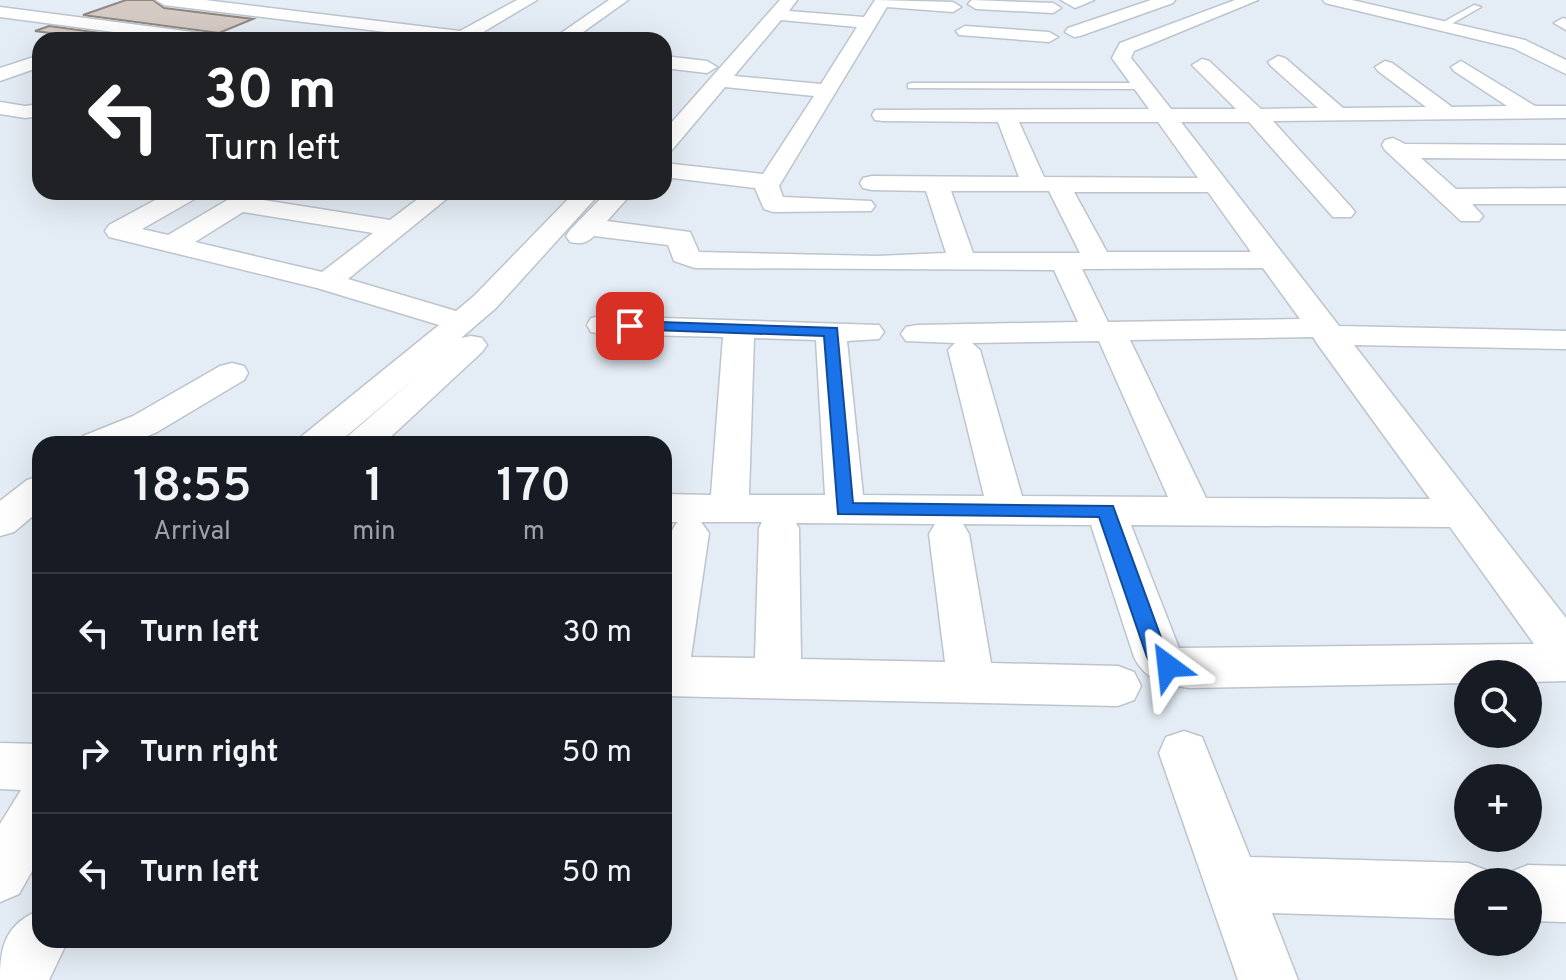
<!DOCTYPE html>
<html lang="en">
<head>
<meta charset="utf-8">
<style>
	:root { --surface:#171b24; --page:#242831; --text:#f1f3f6; --muted:#9ea1a6; --line:#363941 }
	body { margin:0; font-family:Overpass,sans-serif; background:var(--page); color:var(--text); height:100vh; display:flex; flex-direction:column; font-size:30px; white-space:nowrap }
	* { box-sizing:border-box; margin:0 }
	p { font-size:26px; color:var(--muted) }
	.icon { flex:none; width:44px; height:44px; fill:none; stroke:currentColor; stroke-width:2; stroke-linecap:round; stroke-linejoin:round }
	.map { position:relative; flex:1; overflow:hidden }
	.panel { position:absolute; left:32px; top:436px; width:640px; height:512px; display:flex; flex-direction:column; background:var(--surface); border-radius:24px; box-shadow:0 8px 32px #0002 }
	.panel>* { flex:none }
	.guide { position:absolute; left:32px; top:32px; width:640px; height:168px; border-radius:24px; box-shadow:0 8px 32px #0002; background:#202124; color:#fff; overflow:hidden }
	.fabs { position:absolute; left:1454px; top:660px; display:grid; gap:16px }
	.fabs a { display:grid; place-items:center; width:88px; height:88px; border-radius:50%; background:var(--surface); box-shadow:0 8px 32px #0002; font-size:40px }
	.pin { position:absolute; display:grid; place-items:center; width:68px; height:68px; color:#fff; margin:-34px; border-radius:16px; box-shadow:0 4px 12px #0006 }
	.me { position:absolute; width:88px; margin:-44px; rotate:330deg; stroke-linejoin:round; filter:drop-shadow(0 0 6px #0008) }
	.turn { display:flex; align-items:center; gap:28px; height:168px; padding:0 40px; font-size:36px }
	.turn .icon { width:104px; height:104px; stroke-width:2.5 }
	.turn b { display:block; font-size:56px; line-height:68px }
	.eta { display:flex; justify-content:space-evenly; align-items:center; height:136px; text-align:center }
	.eta b { font-size:48px; font-weight:600; line-height:56px }
	ul { padding:0; list-style:none }
	li { display:flex; align-items:center; gap:24px; height:120px; padding:0 40px; border-top:2px solid var(--line) }
	li div { flex:1 }
	li b { display:block; font-size:30px }
	li em { font-style:normal }
	.map>svg:first-child { display:block }
</style>
</head>
<body>
<div class="map">
<svg width="1566" height="980" viewBox="0 0 1566 980">
	<rect width="100%" height="100%" fill="#e4ecf5"/>
	<!-- building -->
	<g fill="#d5cbc4" stroke="#918881" stroke-width="2">
		<path d="M126,0H153L164,8L253,19L219,33L83,15Z"/>
		<path d="M49,26L152,40H101L35,31Z"/>
	</g>
	<g fill="none" stroke-linecap="round" stroke-linejoin="round">
		<defs>
			<g id="lane">
				<path d="M1474,5L1481,7L1446,27L1438,25Z"/>
				<path d="M912,83H1143L1148,86L1143,89L908,88V84Z"/>
			</g>
			<g id="street">
				<path d="M156,0H205L460,31L517,0H537L475,37L477,40H452L164,5Z"/>
				<path d="M609,0H628L572,40H551Z"/>
				<path d="M780,0H797L789,11L864,17L875,0L953,2L961,7L953,12L887,7L779,186L783,197L871,201L875,206L871,211L773,212L764,209L755,188L664,177V163L763,174L814,96L725,87L672,150L664,152V131ZM781,20L857,27L821,84L734,76Z"/>
				<path d="M972,0L1053,3L1061,8L1053,13L976,9L968,4Z"/>
				<path d="M1061,0H1094L1075,8Z"/>
				<path d="M1151,0H1175L1173,3L1080,36L1074,37L1065,32L1068,28Z"/>
				<path d="M1235,0H1258L1134,51L1131,58L1171,109H1236L1192,65L1202,59L1209,61L1261,109L1318,108L1271,66L1268,62L1278,56L1285,58L1343,108L1426,107L1378,71L1375,67L1385,61L1392,63L1452,107L1507,106L1454,71L1451,67L1461,61L1535,106H1566V118L1273,121L1351,207L1355,212L1351,217H1333L1249,122H1181L1339,326L1566,331V349L1354,345L1566,618V681L1528,682V674H1468V683L1190,688C1164,685 1146,681 1134,657L1091,525L963,524L969,534L991,663L1118,666L1134,672L1141,686L1134,700L1118,706L664,696C664,663 656,540 678,522H664V494L711,495L723,337L602,334L591,332L587,325L591,318L602,316L879,325L884,332L879,339L847,341L863,495L984,496L948,350L955,343L906,341L901,334L906,327L917,325L1078,322L1054,270L695,268L674,261L668,245L594,236C586,244 580,244 570,242L566,236L570,230L607,192H633L607,221L690,232L699,252L877,256L946,253L926,191L872,190L863,188L860,183L863,178L872,176L1019,177L998,122L883,121L875,120L872,115L875,110L1149,109L1112,58L1120,43ZM1019,122H1158L1198,178L1044,177ZM951,191H1049L1080,253H973ZM1074,192H1208L1251,252H1107ZM1263,268L1300,319L1108,322L1082,269ZM1313,337L1316,342L1430,499L1206,498L1130,340ZM754,338L816,340L825,495H749ZM1099,341L1168,497L1022,496L980,350L972,343ZM701,522H762L759,528L755,658L691,657L709,533ZM796,523L935,524L929,534L945,662L801,659L799,528ZM1131,525L1450,527L1534,644L1179,648Z"/>
				<path d="M1323,0H1352L1525,40L1566,60V74L1513,48L1325,3Z"/>
				<path d="M0,7L216,35L225,40H175L0,17Z"/>
				<path d="M1563,18L1566,19V30L1554,23Z"/>
				<path d="M965,26L1049,32L1058,37L1049,42L959,35L956,31Z"/>
				<path d="M40,55V67L0,81V68Z"/>
				<path d="M664,56L707,61L717,67L707,73L664,68Z"/>
				<path d="M0,102L25,106L40,104V116L25,118L0,114Z"/>
				<path d="M1393,138L1405,144L1566,145V159L1421,158L1456,189L1566,188V204H1472L1483,216L1479,221H1461L1385,150L1382,145L1385,140Z"/>
				<path d="M170,192H201L198,197L142,229L168,235L241,192H271L263,200L390,220L427,192H455L348,279L456,311L474,296L575,192H601L496,308L461,338L471,336L482,338L487,345L482,352L383,444H343L348,436L415,378L337,444H297L302,436L439,325L317,288L109,237L105,231L109,225ZM243,212L373,233L322,272L195,242Z"/>
				<path d="M232,363L244,366L248,373L244,380L157,432L129,444H78L83,436L133,416L220,366Z"/>
				<path d="M40,476V510L14,532L0,536V501L27,480Z"/>
				<path d="M1184,731L1202,737L1250,857L1468,863L1488,871L1492,882H1468V919L1272,913L1298,980H1238L1159,753L1166,737Z"/>
				<path d="M0,743L40,744V857L19,894L0,902V824L21,790L0,789Z"/>
				<path d="M1528,865L1566,866V922L1528,921V882H1505L1508,873Z"/>
				<path d="M40,910V940H68L49,980H0C0,945 6,924 40,910Z"/>
			</g>
		</defs>
		<!-- lane casing -->
		<use href="#lane" stroke="#bdc4cd" stroke-width="3"/>
		<!-- street casing -->
		<use href="#street" stroke="#bdc4cd" stroke-width="3"/>
		<!-- lane -->
		<use href="#lane" fill="#fff" fill-rule="evenodd"/>
		<!-- street -->
		<use href="#street" fill="#fff" fill-rule="evenodd"/>
	</g>
	<!-- route -->
	<path fill="#1a73e8" stroke="#114b97" stroke-width="2" d="M630,321L837,328L853,503L1113,506L1166,651L1179,666L1176,672C1163,677 1153,669 1147,657L1099,517L838,514L824,336L624,329L622,326Z"/>
</svg>
<div class="fabs">
<a><svg class="icon" aria-label="search" viewBox="0 0 24 24"><circle cx="10" cy="10" r="6"/><path d="M15 15l6 6"/></svg></a>
<a>+</a>
<a>−</a>
</div>
<div class="pin" style="left:630px;top:326px;background:#d93025"><svg class="icon" aria-label="arrive" viewBox="0 0 24 24"><path d="M6 21V4h12l-3 4 3 4H6"/></svg></div>
<svg class="me" style="left:1168px;top:666px" viewBox="-20 -20 40 40"><path d="M0-17L14 15 0 8-14 15z" fill="#1a73e8" stroke="#fff" stroke-width="4"/></svg>
<div class="guide">
<div class="turn"><svg class="icon" aria-label="left" viewBox="0 0 24 24"><path d="M17 20v-9H6M10 6l-5 5 5 5"/></svg><div><b>30 m</b>Turn left</div></div>
</div>
<section class="panel">
<div class="eta">
<div><b>18:55</b><p>Arrival</p></div>
<div><b>1</b><p>min</p></div>
<div><b>170</b><p>m</p></div>
</div>
<ul>
<li><svg class="icon" aria-label="left" viewBox="0 0 24 24"><path d="M17 20v-9H6M10 6l-5 5 5 5"/></svg><div><b>Turn left</b></div><em>30 m</em></li>
<li><svg class="icon" aria-label="right" viewBox="0 0 24 24"><path d="M7 20v-9h11M14 6l5 5-5 5"/></svg><div><b>Turn right</b></div><em>50 m</em></li>
<li><svg class="icon" aria-label="left" viewBox="0 0 24 24"><path d="M17 20v-9H6M10 6l-5 5 5 5"/></svg><div><b>Turn left</b></div><em>50 m</em></li>
</ul>
</section>
</div>
</body>
</html>
